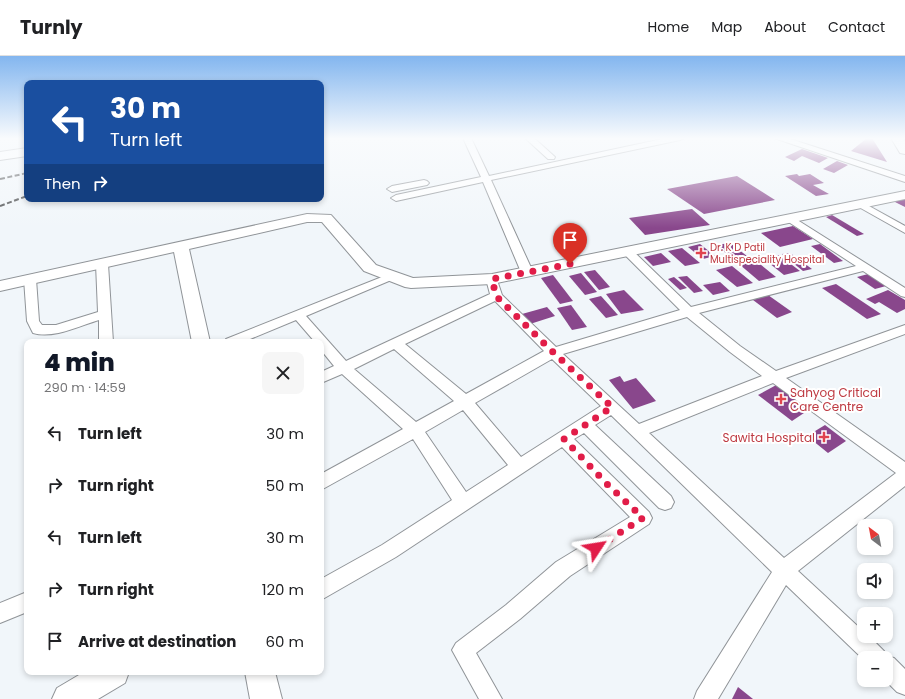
<!DOCTYPE html>
<html lang="en">
<head>
<meta charset="utf-8">
<style>
	:root { --surface:#fff; --page:#f6f6f6; --text:#202124; --muted:#757577; --line:#e0e0e0; --accent:#111827 }
	body { margin:0; font-family:Poppins,sans-serif; background:var(--page); color:var(--text); height:100vh; display:flex; flex-direction:column; font-size:15px; white-space:nowrap }
	* { box-sizing:border-box; margin:0 }
	p { font-size:13px; color:var(--muted) }
	.icon { flex:none; width:22px; height:22px; fill:none; stroke:currentColor; stroke-width:2; stroke-linecap:round; stroke-linejoin:round }
	.map { position:relative; flex:1; overflow:hidden }
	.panel { position:absolute; left:24px; top:283px; width:300px; height:336px; display:flex; flex-direction:column; background:var(--surface); border-radius:8px; box-shadow:0 2px 6px #0003 }
	.panel>* { flex:none }
	.guide { position:absolute; left:24px; top:24px; width:300px; height:122px; border-radius:8px; box-shadow:0 2px 6px #0003; background:#1a4fa0; color:#fff; overflow:hidden }
	.needle { width:26px; rotate:328deg }
	.buttons { position:absolute; left:857px; top:463px; display:grid; gap:8px }
	.buttons a { display:grid; place-items:center; width:36px; height:36px; border-radius:8px; background:var(--surface); box-shadow:0 2px 6px #0003; font-size:20px }
	.pin { position:absolute; display:grid; place-items:center; width:34px; height:34px; color:#fff; margin:-41px -17px; border-radius:50% 50% 50% 0; rotate:-45deg; box-shadow:0 0 4px #0007 }
	.pin .icon { rotate:45deg }
	.me { position:absolute; width:44px; margin:-22px; rotate:57deg; stroke-linejoin:round; filter:drop-shadow(0 0 3px #0008) }
	.turn { display:flex; align-items:center; gap:14px; height:84px; padding:0 20px; font-size:18px }
	.turn .icon { width:52px; height:52px; stroke-width:2.5 }
	.turn b { display:block; font-size:28px; line-height:34px }
	.then { display:flex; align-items:center; height:38px; padding:0 20px; background:#0003; gap:8px; font-size:15px }
	.round { display:grid; place-items:center; flex:none; width:42px; height:42px; border-radius:8px; background:var(--page) }
	.headline { display:flex; align-items:center; justify-content:space-between; height:68px; padding:0 20px }
	h1 { font-size:24px; font-weight:800; line-height:30px; color:var(--accent) }
	ul { padding:0; list-style:none }
	li { display:flex; align-items:center; gap:12px; height:52px; padding:0 20px }
	li div { flex:1 }
	li b { display:block; font-size:15px }
	li em { font-style:normal }
	header { display:flex; align-items:center; gap:24px; box-sizing:border-box; height:56px; padding:0 20px; background:var(--surface); border-bottom:1px solid var(--line) }
	header strong { font-size:19px }
	nav { display:flex; gap:22px; margin-inline-start:auto; font-size:14px }
	.map>svg:first-child { display:block }
</style>
</head>
<body>
<header>
<strong>Turnly</strong>
<nav><a>Home</a><a>Map</a><a>About</a><a>Contact</a></nav>
</header>
<div class="map">
<svg width="905" height="643" viewBox="0 0 905 643">
	<rect width="100%" height="100%" fill="#f1f6fa"/>
	<!-- building -->
	<g fill="#89478c">
		<path d="M867,82H872L887,106L851,95Z"/>
		<path d="M802,93L828,102L819,107L802,100L794,105L785,101Z"/>
		<path d="M837,105L848,109L834,117L823,113Z"/>
		<path d="M797,118L799,120L810,118L824,127L813,129L829,138L816,140L785,120Z"/>
		<path d="M737,120L775,144L704,158L667,133Z"/>
		<path d="M903,143L905,144V151L893,145Z"/>
		<path d="M692,153L710,169L645,179L629,162Z"/>
		<path d="M832,159L864,178L857,180L826,161Z"/>
		<path d="M793,170L813,183L780,191L761,177Z"/>
		<path d="M730,187L747,200L733,203L716,189Z"/>
		<path d="M700,188L715,200L703,203L688,191Z"/>
		<path d="M820,188L843,205L834,207L811,190Z"/>
		<path d="M682,192L700,207L685,210L668,195Z"/>
		<path d="M661,197L671,206L653,210L644,201Z"/>
		<path d="M790,197L812,213L803,215L782,198Z"/>
		<path d="M779,199L800,215L784,219L764,203Z"/>
		<path d="M755,204L776,221L759,225L739,208Z"/>
		<path d="M732,210L753,227L737,231L716,214Z"/>
		<path d="M595,214L610,231L599,234L584,216Z"/>
		<path d="M581,217L597,236L585,239L569,220Z"/>
		<path d="M868,218L886,230L875,233L857,221Z"/>
		<path d="M553,219L573,245L560,248L541,222Z"/>
		<path d="M687,220L703,235L694,237L678,221Z"/>
		<path d="M674,221L687,232L680,234L668,223Z"/>
		<path d="M720,226L730,235L713,239L703,229Z"/>
		<path d="M836,228L881,258L867,263L822,232Z"/>
		<path d="M624,234L644,254L621,258L606,238Z"/>
		<path d="M888,234L905,244V253L897,257L879,246L875,248L866,243Z"/>
		<path d="M768,239L792,256L777,262L753,244Z"/>
		<path d="M601,240L618,259L606,262L589,243Z"/>
		<path d="M571,249L587,271L572,274L557,252Z"/>
		<path d="M547,251L555,260L530,268L522,258Z"/>
		<path d="M620,320L624,326L636,322L656,345L633,353L609,324Z"/>
		<path d="M780,327L813,351L792,365L758,339Z"/>
		<path d="M825,369L846,385L828,397L807,380Z"/>
		<path d="M738,631L753,643H732Z"/>
	</g>
	<g fill="none" stroke-linecap="round" stroke-linejoin="round">
		<defs>
			<g id="street">
				<path d="M463,82H471L489,120L667,82H684L680,84L491,124L533,216L531,218H523L521,216L483,126L396,145L391,142L396,139L481,121Z"/>
				<path d="M525,82H534L555,101L554,103H548Z"/>
				<path d="M774,82H787L905,120V126Z"/>
				<path d="M424,124L427,125L429,127L427,129L392,136L387,133L392,130Z"/>
				<path d="M860,145L905,170V177L857,150L855,148L857,146Z"/>
				<path d="M791,160L905,232V241L901,240L863,215L699,257L740,290L776,315L905,269V278L786,322L905,406V430L798,515L864,576V580H869L884,595L887,600L894,602L905,613V639L897,636L885,624L886,602H864V604L786,529L718,643H694L697,635L772,516L611,359L595,369L671,440L674,446L671,452L665,454L659,452L584,377L574,383L649,456L652,462L649,468L570,520L520,563L476,597L502,643H479L452,594L456,587L506,549L556,506L630,461L562,391L396,501L321,544V523L382,489L452,444L413,383L321,434V418L403,373L342,318L321,327V316L334,310L321,294V286H315L296,264L243,286H224L226,283L392,217L396,218L398,220L396,222L306,260L346,305L490,238L486,223L488,221H496L502,239L556,291L680,254L624,198L623,196L628,193L632,194L691,251L856,210L787,165L786,163L787,161ZM495,245L544,295L466,338L405,288ZM687,261L730,296L762,320L639,368L563,298ZM394,293L454,345L416,366L354,313ZM552,303L601,350L521,401L475,347ZM773,327L896,417L784,502L649,377ZM463,354L508,409L466,436L425,376Z"/>
				<path d="M102,205L108,208L113,286H99V264C79,270 54,283 33,277L27,265L24,223L26,221H34L36,223L39,265L42,269H56L98,256L96,208Z"/>
				<path d="M27,536V556L0,567V547Z"/>
			</g>
			<g id="secondary">
				<path d="M905,135V143L492,228L411,232L405,231L364,215L322,166H307L189,193L210,286H192L174,196L0,235V225L307,158L331,159L376,209L413,222L492,218Z"/>
				<path d="M84,616H129L125,627L98,643H52L57,632Z"/>
				<path d="M245,616H275L282,643H250Z"/>
			</g>
			<g id="primary">
				<path d="M891,82H903L905,85V98L900,97Z"/>
				<path d="M27,92V100L0,104V96Z"/>
			</g>
		</defs>
		<!-- street casing -->
		<use href="#street" stroke="#909498" stroke-width="2"/>
		<!-- secondary casing -->
		<use href="#secondary" stroke="#909498" stroke-width="2"/>
		<!-- primary casing -->
		<use href="#primary" stroke="#909498" stroke-width="2"/>
		<!-- street -->
		<use href="#street" fill="#fff" fill-rule="evenodd"/>
		<!-- secondary -->
		<use href="#secondary" fill="#fff" fill-rule="evenodd"/>
		<!-- primary -->
		<use href="#primary" fill="#fff" fill-rule="evenodd"/>
		<!-- rail -->
		<g stroke="#47494b" stroke-width="2" stroke-dasharray="5 2.5" stroke-linecap="butt">
			<path d="M0,123L27,117"/>
			<path d="M0,150L27,140"/>
		</g>
	</g>
	<!-- sky -->
	<linearGradient id="sky" x2="0" y2="1"><stop stop-color="#83b6ef"/><stop offset="0.48" stop-color="#f9fbfd"/><stop offset="1" stop-color="#f9fbfd" stop-opacity="0"/></linearGradient>
	<rect width="905" height="172" fill="url(#sky)"/>
	<g fill="none" stroke-linecap="round" stroke-linejoin="round">
		<!-- route -->
		<path stroke="#e11d48" stroke-width="7" stroke-dasharray="0 12.6" d="M570,208L492,223L496,240L553,296L612,351L564,383L607,428L643,462L596,492"/>
	</g>
	<!-- markers -->
	<g fill="#e0444e" stroke="#fff" stroke-width="1.5">
		<path d="M699 191h4v4h4v4h-4v4h-4v-4h-4v-4h4z"/>
		<path d="M779 337h4v4h4v4h-4v4h-4v-4h-4v-4h4z"/>
		<path d="M822 375h4v4h4v4h-4v4h-4v-4h-4v-4h4z"/>
	</g>
	<g text-anchor="middle" dominant-baseline="central" stroke-width="4" stroke-linejoin="round" paint-order="stroke">
		<!-- far-health labels -->
		<g font-size="10" fill="#be3a42" stroke="#fff" text-anchor="start">
			<text x="710" y="191">Dr. K D Patil<tspan x="710" dy="12">Multispeciality Hospital</tspan></text>
		</g>
		<!-- health labels -->
		<g font-size="12" fill="#be3a42" stroke="#fff" text-anchor="start">
			<text x="790" y="336">Sahyog Critical<tspan x="790" dy="14">Care Centre</tspan></text>
			<text x="815" y="381" text-anchor="end">Sawita Hospital</text>
		</g>
	</g>
</svg>
<div class="buttons">
<a><svg class="needle" viewBox="-14 -14 28 28"><path d="M0-13l5 13h-10z" fill="#e53935"/><path d="M0 13l5-13h-10z" fill="#757577"/></svg></a>
<a><svg class="icon" aria-label="sound" viewBox="0 0 24 24"><path d="M4 9h4l5-4v14l-5-4H4zM17 9q2 3 0 6"/></svg></a>
<a>+</a>
<a>−</a>
</div>
<div class="pin" style="left:570px;top:208px;background:#d93025"><svg class="icon" aria-label="arrive" viewBox="0 0 24 24"><path d="M6 21V4h12l-3 4 3 4H6"/></svg></div>
<svg class="me" style="left:596px;top:492px" viewBox="-20 -20 40 40"><path d="M0-17L14 15 0 8-14 15z" fill="#e11d48" stroke="#fff" stroke-width="4"/></svg>
<div class="guide">
<div class="turn"><svg class="icon" aria-label="left" viewBox="0 0 24 24"><path d="M17 20v-9H6M10 6l-5 5 5 5"/></svg><div><b>30 m</b>Turn left</div></div>
<div class="then">Then<svg class="icon" aria-label="right" viewBox="0 0 24 24"><path d="M7 20v-9h11M14 6l5 5-5 5"/></svg></div>
</div>
<section class="panel">
<div class="headline"><div><h1>4 min</h1><p>290 m · 14:59</p></div><a class="round"><svg class="icon" aria-label="close" viewBox="0 0 24 24"><path d="M6 6l12 12M18 6L6 18"/></svg></a></div>
<ul>
<li><svg class="icon" aria-label="left" viewBox="0 0 24 24"><path d="M17 20v-9H6M10 6l-5 5 5 5"/></svg><div><b>Turn left</b></div><em>30 m</em></li>
<li><svg class="icon" aria-label="right" viewBox="0 0 24 24"><path d="M7 20v-9h11M14 6l5 5-5 5"/></svg><div><b>Turn right</b></div><em>50 m</em></li>
<li><svg class="icon" aria-label="left" viewBox="0 0 24 24"><path d="M17 20v-9H6M10 6l-5 5 5 5"/></svg><div><b>Turn left</b></div><em>30 m</em></li>
<li><svg class="icon" aria-label="right" viewBox="0 0 24 24"><path d="M7 20v-9h11M14 6l5 5-5 5"/></svg><div><b>Turn right</b></div><em>120 m</em></li>
<li><svg class="icon" aria-label="arrive" viewBox="0 0 24 24"><path d="M6 21V4h12l-3 4 3 4H6"/></svg><div><b>Arrive at destination</b></div><em>60 m</em></li>
</ul>
</section>
</div>
</body>
</html>
